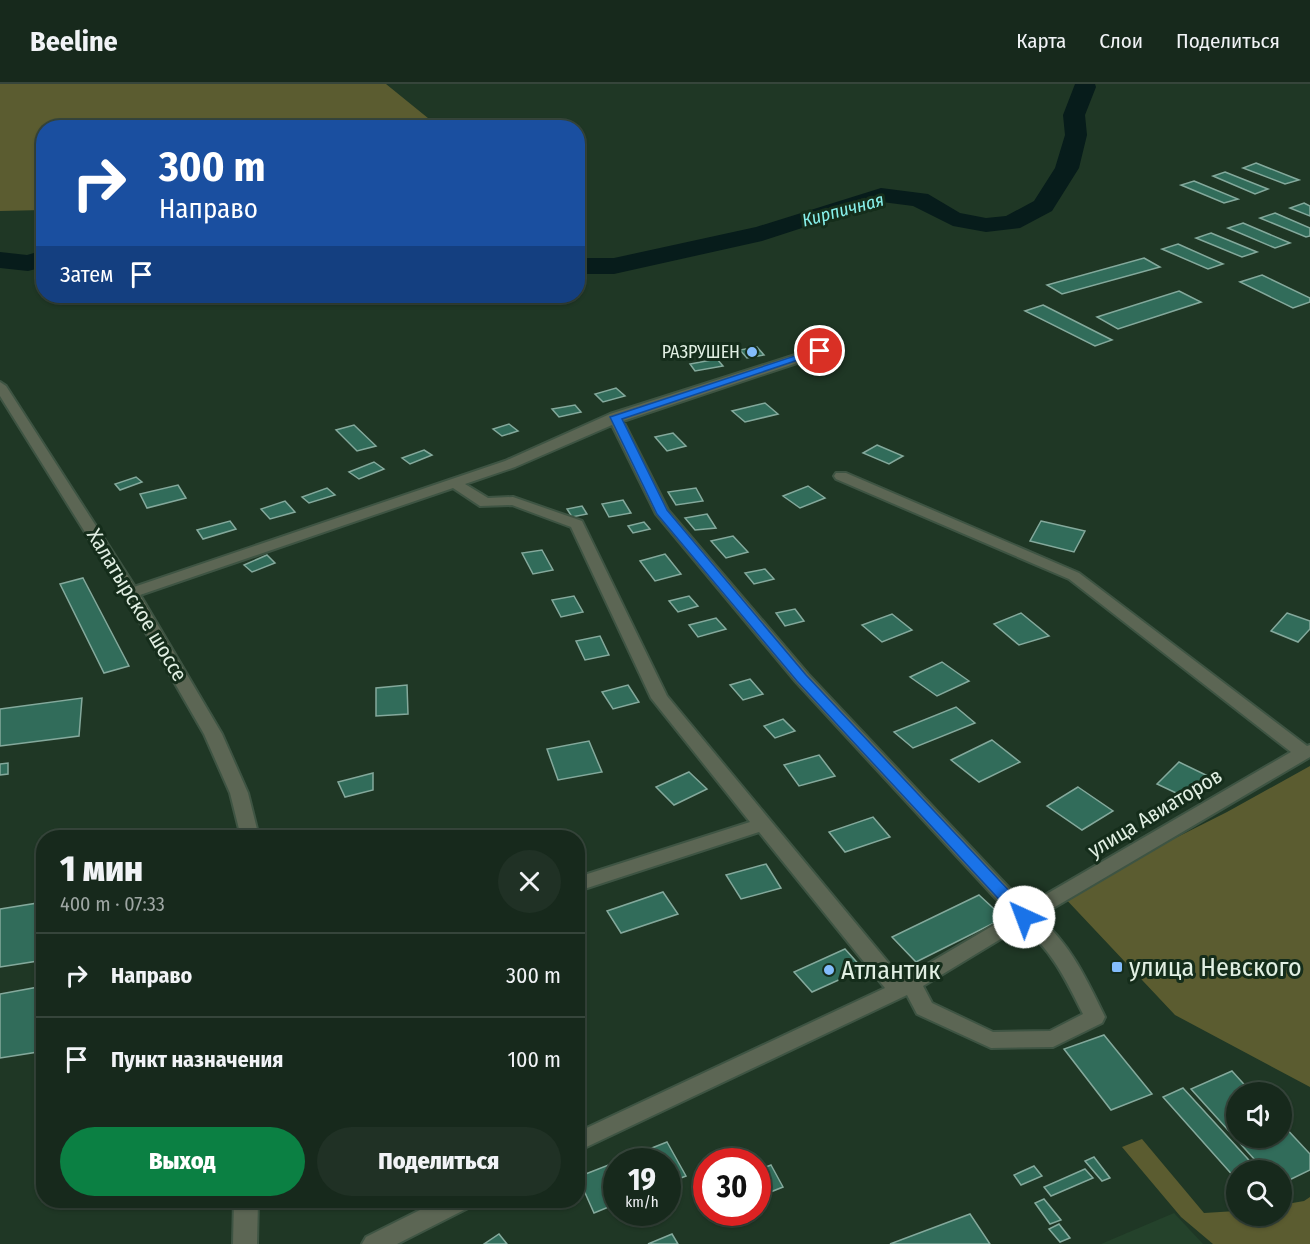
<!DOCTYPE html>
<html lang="ru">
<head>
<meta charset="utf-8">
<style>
	:root { --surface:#17291c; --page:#203125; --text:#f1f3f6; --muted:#9ea6a3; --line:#36453b; --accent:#0b8043 }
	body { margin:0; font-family:"Fira Sans Condensed",sans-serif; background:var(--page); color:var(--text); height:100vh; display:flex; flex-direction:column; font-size:22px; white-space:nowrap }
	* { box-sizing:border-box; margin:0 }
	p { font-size:20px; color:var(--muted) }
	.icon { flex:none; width:33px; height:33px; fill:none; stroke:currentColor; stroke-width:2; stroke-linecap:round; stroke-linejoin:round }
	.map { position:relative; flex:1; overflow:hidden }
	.details { position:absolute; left:36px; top:746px; width:549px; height:378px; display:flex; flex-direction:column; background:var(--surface); border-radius:24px; box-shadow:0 2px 4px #0004,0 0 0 2px var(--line) }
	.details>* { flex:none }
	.hud { position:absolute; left:36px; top:36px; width:549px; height:183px; border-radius:24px; box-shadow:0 2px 4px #0004,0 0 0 2px var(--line); background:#1a4fa0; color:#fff; overflow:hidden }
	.buttons { position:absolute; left:1226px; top:998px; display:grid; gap:12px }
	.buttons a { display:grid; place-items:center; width:66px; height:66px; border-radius:50%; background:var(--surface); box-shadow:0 2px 4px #0004,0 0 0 2px var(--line); font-size:30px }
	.speed { position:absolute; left:603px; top:1064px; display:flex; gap:12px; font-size:30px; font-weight:700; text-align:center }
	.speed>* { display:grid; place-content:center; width:78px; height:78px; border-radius:50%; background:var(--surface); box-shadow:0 2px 4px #0004,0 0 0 2px var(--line); line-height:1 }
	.speed small { font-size:15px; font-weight:400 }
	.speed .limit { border:9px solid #d22; background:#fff; color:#111 }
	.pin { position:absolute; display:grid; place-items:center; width:51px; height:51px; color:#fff; margin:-26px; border:3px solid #fff; border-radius:50%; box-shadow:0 2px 6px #0007 }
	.me { position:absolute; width:66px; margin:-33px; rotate:317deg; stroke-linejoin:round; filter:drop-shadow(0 0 4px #0008) }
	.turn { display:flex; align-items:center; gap:21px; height:126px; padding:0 24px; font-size:27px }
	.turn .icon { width:78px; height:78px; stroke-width:2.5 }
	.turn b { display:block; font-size:42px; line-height:51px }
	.then { display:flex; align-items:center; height:57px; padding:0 24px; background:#0003; gap:12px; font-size:22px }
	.round { display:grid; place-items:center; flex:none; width:63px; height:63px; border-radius:32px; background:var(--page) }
	.overview { display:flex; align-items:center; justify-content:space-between; height:102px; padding:0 24px }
	h1 { font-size:36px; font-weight:800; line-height:45px }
	.button { display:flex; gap:12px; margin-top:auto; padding:12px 24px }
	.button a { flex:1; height:69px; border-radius:36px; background:var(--accent); color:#fff; font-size:24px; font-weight:800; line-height:69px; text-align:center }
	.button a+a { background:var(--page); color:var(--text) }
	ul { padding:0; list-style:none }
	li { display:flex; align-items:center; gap:18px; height:84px; padding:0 24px; border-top:2px solid var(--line) }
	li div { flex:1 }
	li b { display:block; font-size:22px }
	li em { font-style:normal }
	header { display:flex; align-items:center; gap:36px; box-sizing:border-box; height:84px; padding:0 30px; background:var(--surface); border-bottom:2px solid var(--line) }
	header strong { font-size:28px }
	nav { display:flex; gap:33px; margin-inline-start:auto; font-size:21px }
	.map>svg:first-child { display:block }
</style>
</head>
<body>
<header>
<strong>Beeline</strong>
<nav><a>Карта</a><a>Слои</a><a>Поделиться</a></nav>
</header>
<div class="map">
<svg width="1310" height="1160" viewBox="0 0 1310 1160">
	<rect width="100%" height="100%" fill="#1f3725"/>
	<!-- built -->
	<path fill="#24422b" d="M1174,1129L1203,1160H1101Z"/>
	<!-- green -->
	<g fill="#5b5c30">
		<path d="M0,0H386L439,43L44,44L43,126L0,127Z"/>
		<path d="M1310,682V1003L1175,931L1062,811L1227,728Z"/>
		<path d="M1142,1055L1204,1129L1236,1127V1131H1281V1121L1304,1117L1310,1113V1160H1213L1181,1133L1122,1063Z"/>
	</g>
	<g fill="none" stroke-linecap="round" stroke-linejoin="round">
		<!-- river -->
		<g fill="#071c1b" fill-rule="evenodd">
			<path d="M1075,0H1095L1096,3L1085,31L1087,51L1079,84L1052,127L1020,144L986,148L953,142L913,122L882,118L762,157L614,190H578V174H614L756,143L881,104L928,110L960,129L986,134L1006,132L1034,117L1055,84L1065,51L1063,31Z"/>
			<path d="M44,166V183L28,187L0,184V168L27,171Z"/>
		</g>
	</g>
	<!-- building -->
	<g fill="#316c5a" stroke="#84a99c" stroke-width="1.5">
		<path d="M1256,79L1299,96L1285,100L1243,84Z"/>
		<path d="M1225,88L1268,105L1255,110L1213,92Z"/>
		<path d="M1194,97L1238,115L1224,119L1181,101Z"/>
		<path d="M1304,119L1310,122V132L1290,124Z"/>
		<path d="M1275,129L1310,144V152L1306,153L1260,134Z"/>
		<path d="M1243,139L1290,159L1275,164L1228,144Z"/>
		<path d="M1211,149L1257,168L1242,173L1196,154Z"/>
		<path d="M1178,160L1223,180L1208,185L1162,165Z"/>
		<path d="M1144,174L1160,183L1062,210L1047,201Z"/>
		<path d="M1262,191L1310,214V218L1293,224L1240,198Z"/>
		<path d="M1179,207L1201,218L1118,245L1097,233Z"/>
		<path d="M1043,221L1112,256L1095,262L1025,227Z"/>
		<path d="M757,263L764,271L747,274L740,266Z"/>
		<path d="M717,275L723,282L695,287L690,280Z"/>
		<path d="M616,304L625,312L603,318L595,310Z"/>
		<path d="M765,319L778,330L745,338L732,327Z"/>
		<path d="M575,321L581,328L559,333L552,325Z"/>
		<path d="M509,340L518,347L502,352L493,345Z"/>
		<path d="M354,341L376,362L357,367L336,346Z"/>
		<path d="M673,349L686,362L667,367L655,353Z"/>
		<path d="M877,361L903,372L889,380L863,369Z"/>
		<path d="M424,366L432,371L410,380L402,374Z"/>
		<path d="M374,378L384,385L359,395L349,388Z"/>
		<path d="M136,393L142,398L120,406L115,400Z"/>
		<path d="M178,401L186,414L147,424L140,410Z"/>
		<path d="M808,402L825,414L800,424L783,412Z"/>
		<path d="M327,404L335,411L309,419L302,413Z"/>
		<path d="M696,404L703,417L676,421L668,408Z"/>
		<path d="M623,416L631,429L609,433L602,420Z"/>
		<path d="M285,417L295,428L270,435L261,425Z"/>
		<path d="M582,422L587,430L572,433L567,425Z"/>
		<path d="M707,430L716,444L695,446L685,434Z"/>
		<path d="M230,437L236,445L203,455L197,446Z"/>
		<path d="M1041,437L1085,447L1074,468L1030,457Z"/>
		<path d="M644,438L650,445L633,449L628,442Z"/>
		<path d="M733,452L748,468L726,474L711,457Z"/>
		<path d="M542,466L553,486L533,490L522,469Z"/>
		<path d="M665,470L681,490L655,497L640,477Z"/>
		<path d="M267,471L275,479L252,488L244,481Z"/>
		<path d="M765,485L774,495L754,500L745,489Z"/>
		<path d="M83,494L129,582L104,589L60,500Z"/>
		<path d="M574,512L583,528L561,533L552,516Z"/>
		<path d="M689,512L698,522L678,528L669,517Z"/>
		<path d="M795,525L804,537L785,542L776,529Z"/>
		<path d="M1021,529L1049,552L1019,561L994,540Z"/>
		<path d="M1287,529L1310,537V545L1298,558L1271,547Z"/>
		<path d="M892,530L912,546L882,558L862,541Z"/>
		<path d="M716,534L726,545L698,553L689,541Z"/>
		<path d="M600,552L609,571L585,576L576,557Z"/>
		<path d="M942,578L969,597L937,612L910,593Z"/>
		<path d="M750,595L763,610L743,616L730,601Z"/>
		<path d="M407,601L408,630L376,632V604Z"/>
		<path d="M628,601L639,618L613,625L602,608Z"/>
		<path d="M82,614L79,652L0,662V625Z"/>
		<path d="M956,623L975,639L913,664L894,648Z"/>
		<path d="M783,635L795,647L775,654L764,642Z"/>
		<path d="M992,656L1020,678L979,698L951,676Z"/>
		<path d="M589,657L602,688L558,696L547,665Z"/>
		<path d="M819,671L835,692L799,702L784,681Z"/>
		<path d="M1179,678L1210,693L1189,715L1157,700Z"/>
		<path d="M8,679V690L0,691V680Z"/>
		<path d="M689,688L707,705L674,721L656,703Z"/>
		<path d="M373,689V706L345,713L338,698Z"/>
		<path d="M1078,703L1113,727L1082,746L1047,722Z"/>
		<path d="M873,733L890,753L845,768L829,748Z"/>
		<path d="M766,780L781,804L741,815L726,791Z"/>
		<path d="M663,808L678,830L621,849L607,827Z"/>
		<path d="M979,811L1004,834L916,878L892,853Z"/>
		<path d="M44,818V876L0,883V825Z"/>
		<path d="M845,865L863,885L812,908L794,888Z"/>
		<path d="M44,902V967L0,974V910Z"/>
		<path d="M1104,951L1152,1010L1111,1026L1064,965Z"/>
		<path d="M1232,987L1251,1008H1236V1053H1281V1039L1310,1070V1086L1281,1100V1086H1264L1191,1005Z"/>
		<path d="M1183,1004L1258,1086H1236V1095L1163,1013Z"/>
		<path d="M667,1058L686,1092L668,1099V1077H619Z"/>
		<path d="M1094,1073L1110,1094L1102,1097L1085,1077Z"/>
		<path d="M616,1078V1120L594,1129L578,1093Z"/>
		<path d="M771,1081L783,1103L758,1113V1086Z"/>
		<path d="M1034,1082L1042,1092L1021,1101L1014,1091Z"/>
		<path d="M1085,1085L1093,1094L1051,1112L1044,1103Z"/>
		<path d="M1044,1115L1061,1136L1050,1140L1035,1119Z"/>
		<path d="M970,1130L990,1160H890Z"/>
		<path d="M1059,1140L1070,1154L1060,1158L1049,1145Z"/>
		<path d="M499,1150L507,1160H484Z"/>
		<path d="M672,1150L678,1160H648Z"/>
	</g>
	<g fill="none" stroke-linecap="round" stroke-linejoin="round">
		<defs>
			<g id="minor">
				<path d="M820,263L826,267L824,270L623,337L668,426L808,590L1026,822L1291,668L1069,495L836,395L834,392L836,389H846L1079,489L1307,662L1310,661V673L1038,833C1070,859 1087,896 1105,933L1102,939L1053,963L991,964L917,930L907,911L578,1067V1048L885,904L759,748L578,807V793L750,738L651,614L571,443L512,421L480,422L453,404L137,512H125L123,509L125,506L505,377L610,330ZM612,341L656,430L796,598L1011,831L902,895L667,612L582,437L513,413L488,414L465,400L515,383ZM1022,842C1052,866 1066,896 1083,930L1050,947L993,948L932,919L923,902Z"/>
				<path d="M440,1116H474L470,1123L397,1160H362L366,1153Z"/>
			</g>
			<g id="tertiary">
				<path d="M0,298L6,302L139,509L222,650L248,709L259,753H241L230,709L204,650L123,509L0,312Z"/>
				<path d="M234,1116H258L257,1160H233Z"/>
			</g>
		</defs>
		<!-- minor casing -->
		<use href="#minor" stroke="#3e5443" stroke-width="4"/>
		<!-- tertiary casing -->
		<use href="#tertiary" stroke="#3e5443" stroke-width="4"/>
		<!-- minor -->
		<use href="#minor" fill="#5c6654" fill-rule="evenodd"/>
		<!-- tertiary -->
		<use href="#tertiary" fill="#5c6654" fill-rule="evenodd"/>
	</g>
	<!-- route -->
	<path fill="#1a73e8" stroke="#114b97" stroke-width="1.5" d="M816,265L825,267L622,335L667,426L806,591L1030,829L1033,833L1030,837H1019L797,597L657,430L610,333Z"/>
	<!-- markers -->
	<g fill="#83bcfb" stroke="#152d1b" stroke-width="2">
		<circle cx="752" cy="268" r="6"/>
		<rect x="1111" y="877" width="12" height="12" rx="3"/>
		<circle cx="829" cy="886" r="6"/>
	</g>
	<g text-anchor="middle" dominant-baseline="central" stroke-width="6" stroke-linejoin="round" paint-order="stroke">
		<!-- far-water labels -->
		<g font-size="18" font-style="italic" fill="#88f1ec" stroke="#152d1b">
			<text transform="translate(843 126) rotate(-15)">Кирпичная</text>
		</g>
		<!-- far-poi labels -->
		<g font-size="18" fill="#e1efe3" stroke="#152d1b" text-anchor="end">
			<text x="740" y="268">РАЗРУШЕН</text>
		</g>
		<!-- street labels -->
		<g font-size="21" fill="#e1efe3" stroke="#152d1b">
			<text transform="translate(137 521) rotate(59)">Халатырское шоссе</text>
			<text transform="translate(1155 729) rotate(-31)">улица Авиаторов</text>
		</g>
		<!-- near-poi labels -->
		<g font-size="26" fill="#e1efe3" stroke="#152d1b" text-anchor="start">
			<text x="1129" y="883">улица Невского</text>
			<text x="841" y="886">Атлантик</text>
		</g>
	</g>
</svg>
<div class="buttons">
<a><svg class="icon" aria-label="sound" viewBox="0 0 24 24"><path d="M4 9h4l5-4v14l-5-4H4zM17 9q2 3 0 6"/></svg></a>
<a><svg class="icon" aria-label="search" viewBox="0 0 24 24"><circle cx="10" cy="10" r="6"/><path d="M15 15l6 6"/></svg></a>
</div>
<div class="speed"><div>19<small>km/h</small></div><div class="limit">30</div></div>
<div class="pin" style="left:820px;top:267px;background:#d93025"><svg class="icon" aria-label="arrive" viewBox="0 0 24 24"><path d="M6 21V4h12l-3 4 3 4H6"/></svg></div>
<svg class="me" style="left:1024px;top:833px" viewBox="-20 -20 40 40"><circle r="19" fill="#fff"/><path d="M0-13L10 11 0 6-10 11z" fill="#1a73e8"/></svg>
<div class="hud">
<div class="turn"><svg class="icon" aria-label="right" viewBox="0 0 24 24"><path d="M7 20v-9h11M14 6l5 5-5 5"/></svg><div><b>300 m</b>Направо</div></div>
<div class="then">Затем<svg class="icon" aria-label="arrive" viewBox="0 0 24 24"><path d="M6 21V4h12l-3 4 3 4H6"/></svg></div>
</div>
<section class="details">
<div class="overview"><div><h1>1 мин</h1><p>400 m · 07:33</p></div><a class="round"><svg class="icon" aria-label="close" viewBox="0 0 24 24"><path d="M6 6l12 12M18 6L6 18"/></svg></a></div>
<ul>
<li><svg class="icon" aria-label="right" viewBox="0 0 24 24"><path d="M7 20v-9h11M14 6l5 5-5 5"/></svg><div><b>Направо</b></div><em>300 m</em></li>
<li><svg class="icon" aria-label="arrive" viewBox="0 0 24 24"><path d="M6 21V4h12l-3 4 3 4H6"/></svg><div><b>Пункт назначения</b></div><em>100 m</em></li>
</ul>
<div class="button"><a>Выход</a><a>Поделиться</a></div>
</section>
</div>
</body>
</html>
